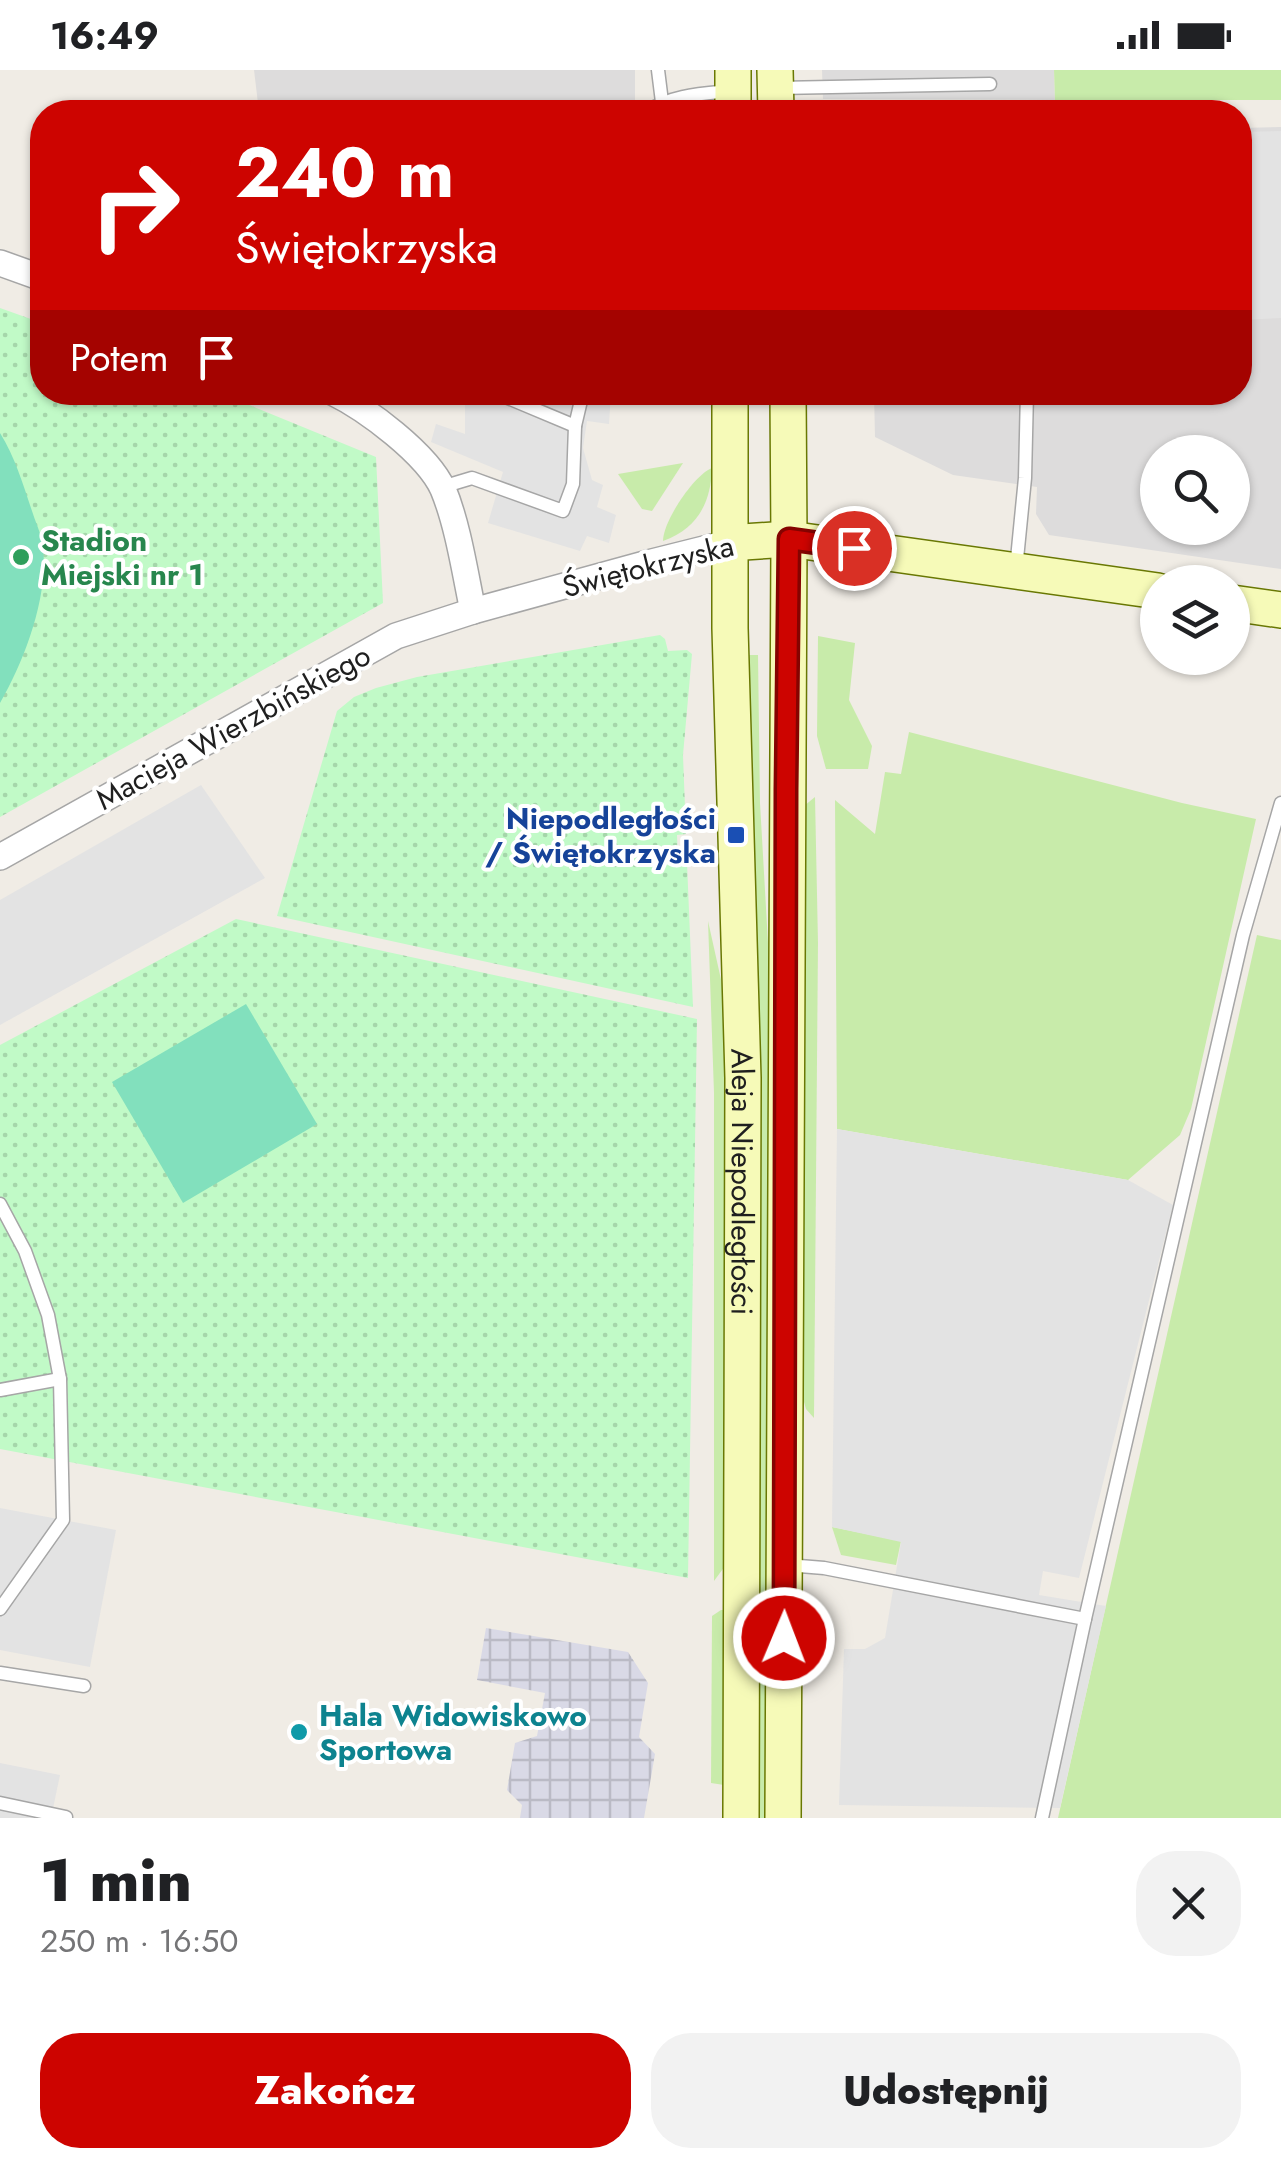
<!DOCTYPE html>
<html lang="pl">
<head>
<meta charset="utf-8">
<style>
	:root { --surface:#fff; --page:#f2f2f2; --text:#202124; --muted:#757577; --accent:#cd0400 }
	body { margin:0; font-family:Jost,sans-serif; background:var(--page); color:var(--text); height:100vh; display:flex; flex-direction:column; font-size:38px; white-space:nowrap }
	* { box-sizing:border-box; margin:0 }
	p { font-size:32px; color:var(--muted) }
	.icon { flex:none; width:55px; height:55px; fill:none; stroke:currentColor; stroke-width:2; stroke-linecap:round; stroke-linejoin:round }
	.map { position:relative; height:1748px; overflow:hidden }
	.side { display:flex; flex-direction:column; background:var(--surface); flex:1 }
	.side>* { flex:none }
	.top-card { position:absolute; left:30px; top:30px; width:1222px; height:305px; border-radius:40px; box-shadow:0 2px 8px #0004; background:#cd0400; color:#fff; overflow:hidden }
	.controls { position:absolute; left:1140px; top:365px; display:grid; gap:20px }
	.controls a { display:grid; place-items:center; width:110px; height:110px; border-radius:50%; background:var(--surface); box-shadow:0 2px 8px #0004; font-size:50px }
	.pin { position:absolute; display:grid; place-items:center; width:85px; height:85px; color:#fff; margin:-42px; border:5px solid #fff; border-radius:50%; box-shadow:0 2px 10px #0007 }
	.me { position:absolute; width:110px; margin:-55px; rotate:1deg; stroke-linejoin:round; filter:drop-shadow(0 0 8px #0008) }
	.turn { display:flex; align-items:center; gap:35px; height:210px; padding:0 40px; font-size:45px }
	.turn .icon { width:130px; height:130px; stroke-width:2.5 }
	.turn b { display:block; font-size:70px; line-height:85px }
	.then { display:flex; align-items:center; height:95px; padding:0 40px; background:#0003; gap:20px; font-size:38px }
	.round { display:grid; place-items:center; flex:none; width:105px; height:105px; border-radius:40px; background:var(--page) }
	.summary { display:flex; align-items:center; justify-content:space-between; height:170px; padding:0 40px }
	h1 { font-size:60px; font-weight:800; line-height:75px }
	.primary-button { display:flex; gap:20px; margin-top:auto; padding:20px 40px }
	.primary-button a { flex:1; height:115px; border-radius:40px; background:var(--accent); color:#fff; font-size:40px; font-weight:800; line-height:115px; text-align:center }
	.primary-button a+a { background:var(--page); color:var(--text) }
	.status { display:flex; justify-content:space-between; align-items:center; height:70px; padding:0 50px; background:var(--surface); direction:ltr }
	.status svg { height:28px; fill:currentColor }
	.map>svg:first-child { display:block }
</style>
</head>
<body>
<div class="status"><b>16:49</b><svg viewBox="0 0 49 12"><path d="M0 12V9h3v3zM5 12V6h3v6zM10 12V3h3v9zM15 12V0h3v12zM26 1h20v11H26zM47 4h2v5h-2z"/></svg></div>
<div class="map">
<svg width="1281" height="1748" viewBox="0 0 1281 1748">
	<defs>
		<pattern id="park-dots" width="8" height="8" patternUnits="userSpaceOnUse" patternTransform="scale(2.5)"><rect width="8" height="8" fill="#c1fac7"/><path d="M2 2h.1M6 6h.1" fill="none" stroke="#a5d6aa" stroke-width="1.8" stroke-linecap="round"/></pattern>
		<pattern id="plaza-grid" width="8" height="8" patternUnits="userSpaceOnUse" patternTransform="scale(2.5)"><rect width="8" height="8" fill="#d9d9e6"/><path d="M0 4h8M4 0v8" fill="none" stroke="#babac5"/></pattern>
	</defs>
	<rect width="100%" height="100%" fill="#f0ece5"/>
	<!-- residential -->
	<g fill="#dddcdc" fill-rule="evenodd">
		<path d="M254,0H635V42H259Z"/>
		<path d="M822,0H1054L1055,30L823,29Z"/>
		<path d="M1281,57V499L1049,465L1036,444L1037,417L953,405L875,367L874,323L1240,322V58ZM1158,382H1232V458H1158Z"/>
	</g>
	<!-- grass -->
	<g fill="#c8ebaa">
		<path d="M1054,0H1281V30H1055Z"/>
		<path d="M683,393L652,441L642,439L618,404Z"/>
		<path d="M712,398C711,433 697,459 663,471C663,451 694,405 712,398Z"/>
		<path d="M818,566L855,573L849,630L872,676L868,699H826L817,666Z"/>
		<path d="M746,585H758L760,733L768,873L769,1032L766,1748H757L761,1032Z"/>
		<path d="M909,662L1182,733L1256,749L1191,1039L1180,1065L1128,1110L837,1059L835,730L875,764L885,702L901,704Z"/>
		<path d="M815,727L818,873L814,1348L806,1339L802,1325L804,736Z"/>
		<path d="M708,851L722,914L727,1025L725,1496L714,1511V1023Z"/>
		<path d="M1257,865L1281,870V1748H1058Z"/>
		<path d="M832,1457L901,1471L896,1495L841,1485Z"/>
		<path d="M721,1540H724V1715L711,1713L712,1546Z"/>
	</g>
	<!-- park -->
	<g fill="url(#park-dots)">
		<path d="M0,238L42,253V322L220,323L376,387L383,533L0,747Z"/>
		<path d="M660,565L665,569L668,581L687,580L692,584L683,685L686,764L677,765L678,794L687,793L693,937L277,846L337,641L354,627L376,618L417,607Z"/>
		<path d="M236,849L697,949L688,1508L0,1379V975Z"/>
	</g>
	<!-- pitch -->
	<g fill="#82e0bd">
		<path d="M0,363C15,387 23,414 32,441C35,451 40,461 42,471C51,521 25,590 0,633Z"/>
		<path d="M246,934L317,1054L183,1133L112,1012Z"/>
	</g>
	<!-- parking -->
	<g fill="#e3e3e3">
		<path d="M1281,61V248L1240,250V62Z"/>
		<path d="M465,323H611L609,354L587,351L583,378L592,410L603,415L597,437L616,445L609,473L587,466L580,481L488,453L503,402L431,372L436,354L465,364Z"/>
		<path d="M201,715L265,808L0,955V830Z"/>
		<path d="M837,1059L1128,1110L1173,1135L1079,1508L1043,1501L1039,1525L1106,1536L1060,1738L839,1735L844,1579H865L885,1568L901,1472L832,1457Z"/>
		<path d="M0,1438L116,1460L90,1597L0,1580Z"/>
		<path d="M0,1693L60,1705L51,1748H0Z"/>
	</g>
	<!-- plaza -->
	<path fill="url(#plaza-grid)" d="M486,1558L628,1582L648,1613L639,1667L655,1684L644,1748H520L522,1735L507,1720L515,1673L537,1666L545,1623L477,1610Z"/>
	<g fill="none" stroke-linecap="round" stroke-linejoin="round">
		<defs>
			<g id="lane">
				<path d="M658,0L662,32"/>
				<path d="M778,18L990,14"/>
				<path d="M646,42C672,25 700,24 731,21"/>
				<path d="M501,322V325L575,356"/>
				<path d="M442,417L472,408L563,441L573,414L575,356L583,322"/>
				<path d="M1016,499L1025,408L1027,322"/>
				<path d="M0,1134L25,1181L48,1245L60,1309L63,1450L0,1539"/>
				<path d="M0,1320L60,1309"/>
				<path d="M787,1495L824,1498L1085,1549"/>
				<path d="M0,1603L84,1616"/>
				<path d="M0,1733L66,1747"/>
				<path d="M1042,1748L1085,1549L1243,865L1281,733"/>
			</g>
			<g id="street">
				<path d="M0,193L42,208"/>
				<path d="M332,322C367,339 427,384 443,419C458,455 465,503 473,541"/>
				<path d="M0,787L396,566L473,541L648,493L728,473"/>
			</g>
			<g id="secondary">
				<path d="M775,0L776,42"/>
				<path d="M733,42V0"/>
				<path id="s1" d="M730,322V558L743,1008L741,1748"/>
				<path d="M728,473L789,469L1158,521"/>
				<path d="M1232,533L1281,540"/>
				<path d="M783,1748L789,469L788,322"/>
			</g>
		</defs>
		<!-- lane casing -->
		<use href="#lane" stroke="#a6a6a6" stroke-width="15"/>
		<!-- street casing -->
		<use href="#street" stroke="#a6a6a6" stroke-width="28"/>
		<!-- secondary casing -->
		<use href="#secondary" stroke="#697803" stroke-width="38"/>
		<!-- lane -->
		<use href="#lane" stroke="#fff" stroke-width="12"/>
		<!-- street -->
		<use href="#street" stroke="#fff" stroke-width="25"/>
		<!-- secondary -->
		<use href="#secondary" stroke="#f6fab8" stroke-width="35"/>
	</g>
	<g fill="none" stroke-linecap="round" stroke-linejoin="round">
		<defs>
			<path id="route" d="M784,1568L786,720L789,469L854,478"/>
		</defs>
		<!-- route casing -->
		<use href="#route" stroke="#850300" stroke-width="25"/>
		<!-- route -->
		<use href="#route" stroke="#cd0400" stroke-width="18"/>
	</g>
	<!-- markers -->
	<circle fill="#2e9e5b" stroke="#fff" stroke-width="4" cx="21" cy="487" r="10"/>
	<rect fill="#1a4fb4" stroke="#fff" stroke-width="4" x="726" y="755" width="20" height="20" rx="5"/>
	<circle fill="#0f9aa8" stroke="#fff" stroke-width="4" cx="299" cy="1662" r="10"/>
	<g text-anchor="middle" dominant-baseline="central" stroke-width="8" stroke-linejoin="round" paint-order="stroke">
		<!-- leisure labels -->
		<g font-size="30" font-weight="bold" fill="#27864d" stroke="#fff" text-anchor="start">
			<text x="41" y="470">Stadion<tspan x="41" dy="34">Miejski nr 1</tspan></text>
		</g>
		<!-- street labels -->
		<g font-size="30" fill="#1f1f1f" stroke="#fff">
			<text transform="translate(648 496) rotate(-14)">Świętokrzyska</text>
			<text transform="translate(233 657) rotate(-29)">Macieja Wierzbińskiego</text>
			<text stroke="none"><textPath href="#s1" startOffset="790">Aleja Niepodległości</textPath></text>
		</g>
		<!-- transit labels -->
		<g font-size="30" font-weight="bold" fill="#164399" stroke="#fff" text-anchor="end">
			<text x="716" y="748">Niepodległości<tspan x="716" dy="34">/ Świętokrzyska</tspan></text>
		</g>
		<!-- culture labels -->
		<g font-size="30" font-weight="bold" fill="#0d838f" stroke="#fff" text-anchor="start">
			<text x="319" y="1645">Hala Widowiskowo<tspan x="319" dy="34">Sportowa</tspan></text>
		</g>
	</g>
</svg>
<div class="controls">
<a><svg class="icon" aria-label="search" viewBox="0 0 24 24"><circle cx="10" cy="10" r="6"/><path d="M15 15l6 6"/></svg></a>
<a><svg class="icon" aria-label="layers" viewBox="0 0 24 24"><path d="M12 4l9 5-9 5-9-5zM3 14l9 5 9-5"/></svg></a>
</div>
<div class="pin" style="left:854px;top:478px;background:#d93025"><svg class="icon" aria-label="arrive" viewBox="0 0 24 24"><path d="M6 21V4h12l-3 4 3 4H6"/></svg></div>
<svg class="me" style="left:784px;top:1568px" viewBox="-20 -20 40 40"><circle r="17" fill="#cd0400" stroke="#fff" stroke-width="3"/><path d="M0-11L8 9 0 5-8 9z" fill="#fff"/></svg>
<div class="top-card">
<div class="turn"><svg class="icon" aria-label="right" viewBox="0 0 24 24"><path d="M7 20v-9h11M14 6l5 5-5 5"/></svg><div><b>240 m</b>Świętokrzyska</div></div>
<div class="then">Potem<svg class="icon" aria-label="arrive" viewBox="0 0 24 24"><path d="M6 21V4h12l-3 4 3 4H6"/></svg></div>
</div>
</div>
<section class="side">
<div class="summary"><div><h1>1 min</h1><p>250 m · 16:50</p></div><a class="round"><svg class="icon" aria-label="close" viewBox="0 0 24 24"><path d="M6 6l12 12M18 6L6 18"/></svg></a></div>
<div class="primary-button"><a>Zakończ</a><a>Udostępnij</a></div>
</section>
</body>
</html>
